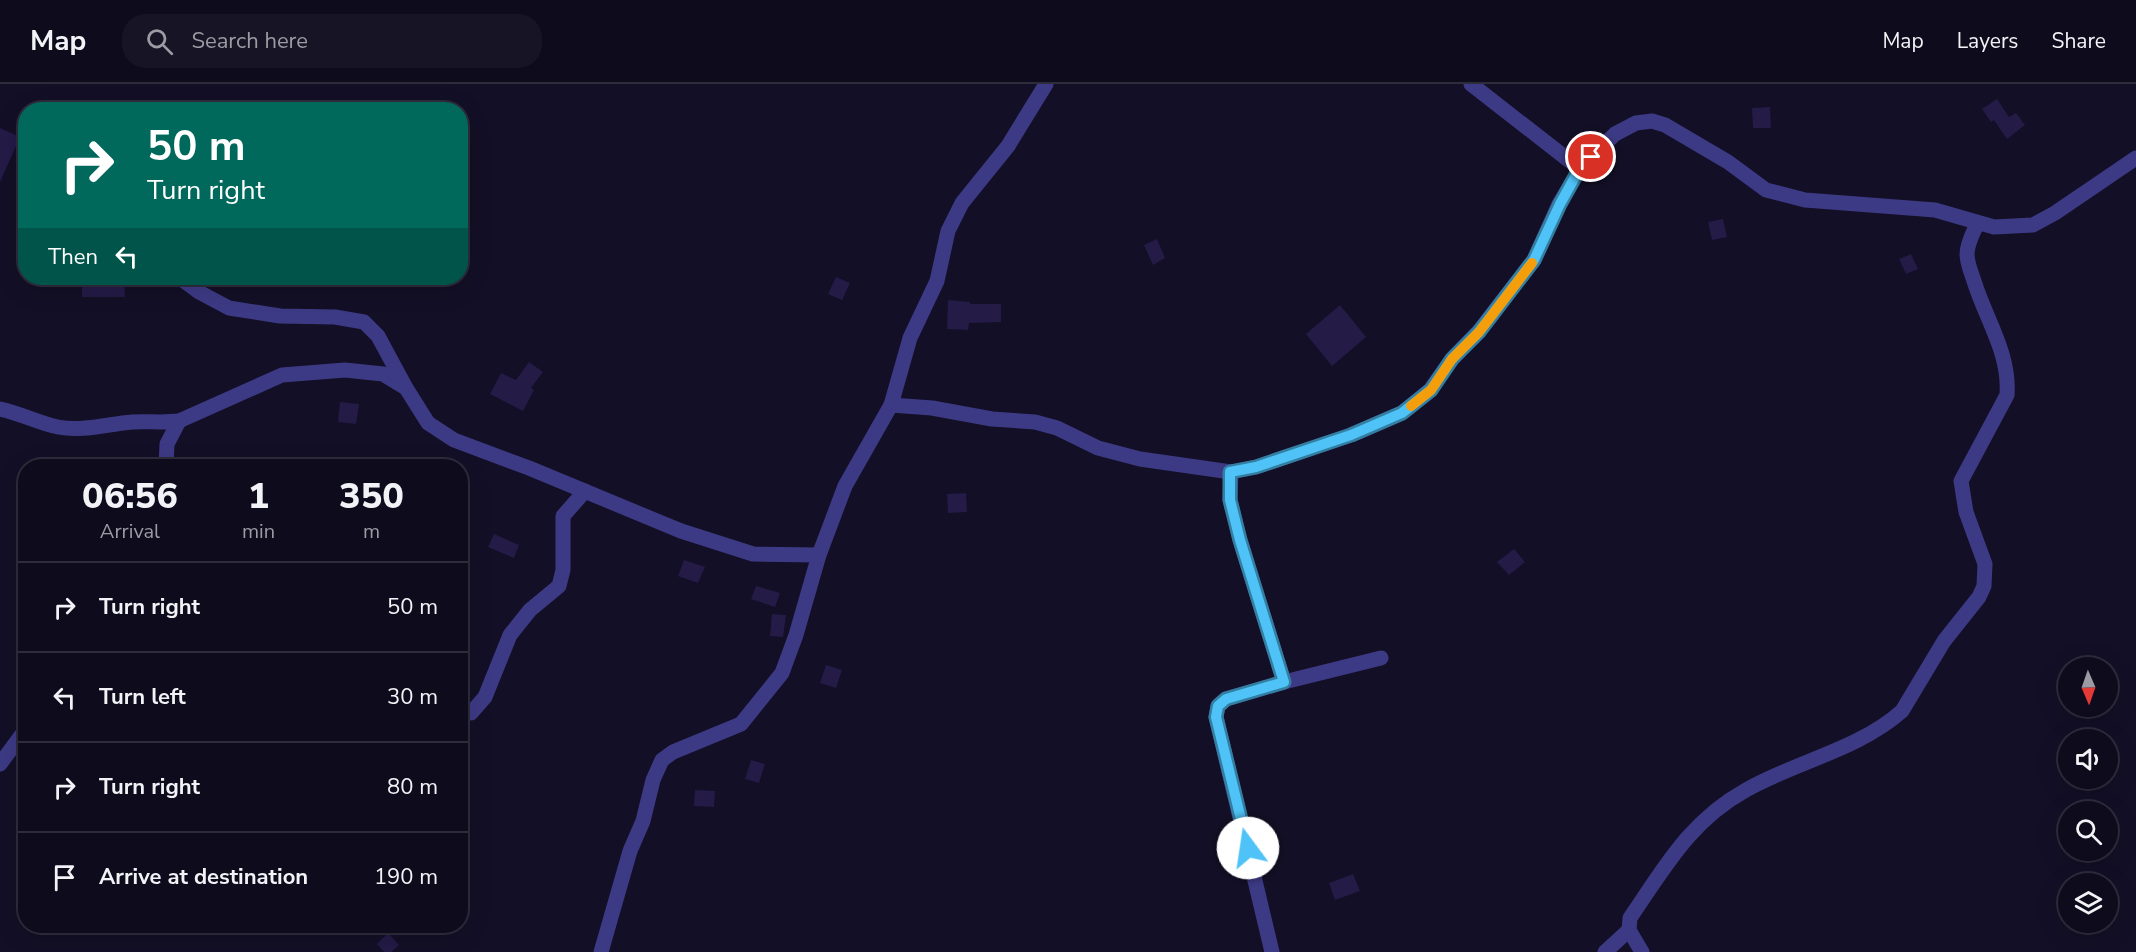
<!DOCTYPE html>
<html lang="en">
<head>
<meta charset="utf-8">
<style>
	:root { --surface:#0e0b1c; --page:#171425; --text:#f1f3f6; --muted:#9b9ba3; --line:#2e2b3b }
	body { margin:0; font-family:"Nunito Sans",sans-serif; background:var(--page); color:var(--text); height:100vh; display:flex; flex-direction:column; font-size:22px; white-space:nowrap }
	* { box-sizing:border-box; margin:0 }
	p { font-size:20px; color:var(--muted) }
	.icon { flex:none; width:33px; height:33px; fill:none; stroke:currentColor; stroke-width:2; stroke-linecap:round; stroke-linejoin:round }
	.map { position:relative; flex:1; overflow:hidden }
	.details { position:absolute; left:18px; top:375px; width:450px; height:474px; display:flex; flex-direction:column; background:var(--surface); border-radius:24px; box-shadow:0 6px 24px #0002,0 0 0 2px var(--line) }
	.details>* { flex:none }
	.banner { position:absolute; left:18px; top:18px; width:450px; height:183px; border-radius:24px; box-shadow:0 6px 24px #0002,0 0 0 2px var(--line); background:#00695c; color:#fff; overflow:hidden }
	.needle { width:39px; rotate:178deg }
	.buttons { position:absolute; left:2058px; top:573px; display:grid; gap:12px }
	.buttons a { display:grid; place-items:center; width:60px; height:60px; border-radius:50%; background:var(--surface); box-shadow:0 6px 24px #0002,0 0 0 2px var(--line); font-size:30px }
	.pin { position:absolute; display:grid; place-items:center; width:51px; height:51px; color:#fff; margin:-26px; border:3px solid #fff; border-radius:50%; box-shadow:0 2px 6px #0007 }
	.me { position:absolute; width:66px; margin:-33px; rotate:346deg; stroke-linejoin:round; filter:drop-shadow(0 0 4px #0008) }
	.turn { display:flex; align-items:center; gap:21px; height:126px; padding:0 30px; font-size:27px }
	.turn .icon { width:78px; height:78px; stroke-width:2.5 }
	.turn b { display:block; font-size:42px; line-height:51px }
	.then { display:flex; align-items:center; height:57px; padding:0 30px; background:#0003; gap:12px; font-size:22px }
	.eta { display:flex; justify-content:space-evenly; align-items:center; height:102px; text-align:center }
	.eta b { font-size:36px; font-weight:800; line-height:42px }
	ul { padding:0; list-style:none }
	li { display:flex; align-items:center; gap:18px; height:90px; padding:0 30px; border-top:2px solid var(--line) }
	li div { flex:1 }
	li b { display:block; font-size:22px }
	li em { font-style:normal }
	header { display:flex; align-items:center; gap:36px; box-sizing:border-box; height:84px; padding:0 30px; background:var(--surface); border-bottom:2px solid var(--line) }
	header strong { font-size:28px }
	nav { display:flex; gap:33px; margin-inline-start:auto; font-size:21px }
	.search { width:420px; height:54px; background:var(--page); display:flex; align-items:center; gap:15px; box-sizing:border-box; padding:0 21px; border-radius:24px; color:var(--muted); font-size:22px }
	.map>svg:first-child { display:block }
</style>
</head>
<body>
<header>
<strong>Map</strong>
<div class="search"><svg class="icon" aria-label="search" viewBox="0 0 24 24"><circle cx="10" cy="10" r="6"/><path d="M15 15l6 6"/></svg>Search here</div>
<nav><a>Map</a><a>Layers</a><a>Share</a></nav>
</header>
<div class="map">
<svg width="2136" height="868" viewBox="0 0 2136 868">
	<rect width="100%" height="100%" fill="#130f26"/>
	<!-- building -->
	<g fill="#241b47">
		<path d="M1997,15L2009,33L2016,29L2025,41L2007,55L1994,36L1991,38L1982,25Z"/>
		<path d="M1770,23L1771,44H1753L1752,24Z"/>
		<path d="M0,44L20,53L0,98Z"/>
		<path d="M1723,135L1727,153L1712,156L1708,138Z"/>
		<path d="M1157,155L1165,174L1153,181L1144,161Z"/>
		<path d="M1911,170L1918,185L1906,190L1899,175Z"/>
		<path d="M836,193L850,199L842,216L828,210Z"/>
		<path d="M82,194H124L125,213H82Z"/>
		<path d="M948,216L970,218V220H1001V238L969,239L968,246L947,245Z"/>
		<path d="M1340,221L1366,253L1332,282L1306,250Z"/>
		<path d="M529,278L543,288L531,304L534,306L523,327L490,310L501,289L516,296Z"/>
		<path d="M340,318L359,320L356,340L338,338Z"/>
		<path d="M966,409L967,428L948,429L947,410Z"/>
		<path d="M494,450L519,461L514,474L488,463Z"/>
		<path d="M1514,465L1525,478L1509,491L1497,478Z"/>
		<path d="M684,476L705,483L698,499L678,492Z"/>
		<path d="M756,502L780,509L775,523L751,515Z"/>
		<path d="M772,530L786,531L783,553L770,552Z"/>
		<path d="M826,581L842,586L836,604L820,599Z"/>
		<path d="M751,676L765,680L759,699L745,695Z"/>
		<path d="M695,706L715,707L714,723L694,722Z"/>
		<path d="M1353,790L1360,807L1335,816L1329,799Z"/>
		<path d="M388,849L399,861L391,868H384L377,860Z"/>
	</g>
	<g fill="none" stroke-linecap="round" stroke-linejoin="round">
		<!-- minor -->
		<g stroke="#3d3a85" stroke-width="15">
			<path d="M1471,0L1580,85"/>
			<path d="M180,194L199,208L229,224L280,232L335,233L364,238L378,252L406,304"/>
			<path d="M891,321L932,324L992,335L1035,338L1057,344L1098,364L1140,375L1231,388L1256,383L1351,351L1402,329L1430,306L1452,275L1479,247L1534,176L1559,120L1580,85L1615,50L1636,39L1652,37L1665,41L1728,78L1766,106L1805,116L1935,126L1994,143L2033,141L2055,129L2136,74"/>
			<path d="M0,325C20,329 38,339 58,343C81,348 108,340 132,338C148,337 163,339 179,337L282,291L345,286L383,290L406,304L428,339L454,356L529,384L681,447L753,470L819,471"/>
			<path d="M166,382L167,360L179,337"/>
			<path d="M1231,388L1230,416L1240,456L1284,598"/>
			<path d="M460,628L471,629L485,613L510,551L530,526L559,502L563,486V432L585,407"/>
			<path d="M0,680L26,645"/>
			<path d="M601,868L630,767L643,737L653,696L662,676L673,668L741,640L782,589L796,551L819,471L845,402L891,321L910,254L937,197L948,147L962,119L1008,62L1046,0"/>
			<path d="M1272,868L1216,633L1218,622L1226,615L1284,598L1381,574"/>
			<path d="M1605,868L1629,846"/>
			<path d="M1642,868L1629,846L1630,834C1665,783 1690,737 1746,706C1797,677 1858,666 1902,627L1944,557L1979,513L1984,502L1985,480L1966,428L1961,397L2007,311C2010,269 1986,236 1974,197C1971,188 1967,179 1967,170C1967,160 1973,149 1977,140"/>
		</g>
	</g>
	<g fill="none" stroke-linecap="round" stroke-linejoin="round">
		<defs>
			<path id="route" d="M1248,764L1216,633L1218,622L1226,615L1284,598L1240,456L1230,416V388L1256,383L1351,351L1402,329L1431,306L1452,275L1479,248L1534,176L1560,120L1580,84L1591,73"/>
		</defs>
		<!-- route casing -->
		<use href="#route" stroke="#337fa1" stroke-width="15"/>
		<!-- route -->
		<use href="#route" stroke="#4fc3f7" stroke-width="10"/>
		<!-- slow -->
		<path stroke="#f59e0b" stroke-width="10" d="M1411,322L1431,306L1452,275L1479,248L1532,179"/>
	</g>
</svg>
<div class="buttons">
<a><svg class="needle" viewBox="-14 -14 28 28"><path d="M0-13l5 13h-10z" fill="#e53935"/><path d="M0 13l5-13h-10z" fill="#9b9ba3"/></svg></a>
<a><svg class="icon" aria-label="sound" viewBox="0 0 24 24"><path d="M4 9h4l5-4v14l-5-4H4zM17 9q2 3 0 6"/></svg></a>
<a><svg class="icon" aria-label="search" viewBox="0 0 24 24"><circle cx="10" cy="10" r="6"/><path d="M15 15l6 6"/></svg></a>
<a><svg class="icon" aria-label="layers" viewBox="0 0 24 24"><path d="M12 4l9 5-9 5-9-5zM3 14l9 5 9-5"/></svg></a>
</div>
<div class="pin" style="left:1591px;top:73px;background:#d93025"><svg class="icon" aria-label="arrive" viewBox="0 0 24 24"><path d="M6 21V4h12l-3 4 3 4H6"/></svg></div>
<svg class="me" style="left:1248px;top:764px" viewBox="-20 -20 40 40"><circle r="19" fill="#fff"/><path d="M0-13L10 11 0 6-10 11z" fill="#4fc3f7"/></svg>
<div class="banner">
<div class="turn"><svg class="icon" aria-label="right" viewBox="0 0 24 24"><path d="M7 20v-9h11M14 6l5 5-5 5"/></svg><div><b>50 m</b>Turn right</div></div>
<div class="then">Then<svg class="icon" aria-label="left" viewBox="0 0 24 24"><path d="M17 20v-9H6M10 6l-5 5 5 5"/></svg></div>
</div>
<section class="details">
<div class="eta">
<div><b>06:56</b><p>Arrival</p></div>
<div><b>1</b><p>min</p></div>
<div><b>350</b><p>m</p></div>
</div>
<ul>
<li><svg class="icon" aria-label="right" viewBox="0 0 24 24"><path d="M7 20v-9h11M14 6l5 5-5 5"/></svg><div><b>Turn right</b></div><em>50 m</em></li>
<li><svg class="icon" aria-label="left" viewBox="0 0 24 24"><path d="M17 20v-9H6M10 6l-5 5 5 5"/></svg><div><b>Turn left</b></div><em>30 m</em></li>
<li><svg class="icon" aria-label="right" viewBox="0 0 24 24"><path d="M7 20v-9h11M14 6l5 5-5 5"/></svg><div><b>Turn right</b></div><em>80 m</em></li>
<li><svg class="icon" aria-label="arrive" viewBox="0 0 24 24"><path d="M6 21V4h12l-3 4 3 4H6"/></svg><div><b>Arrive at destination</b></div><em>190 m</em></li>
</ul>
</section>
</div>
</body>
</html>
